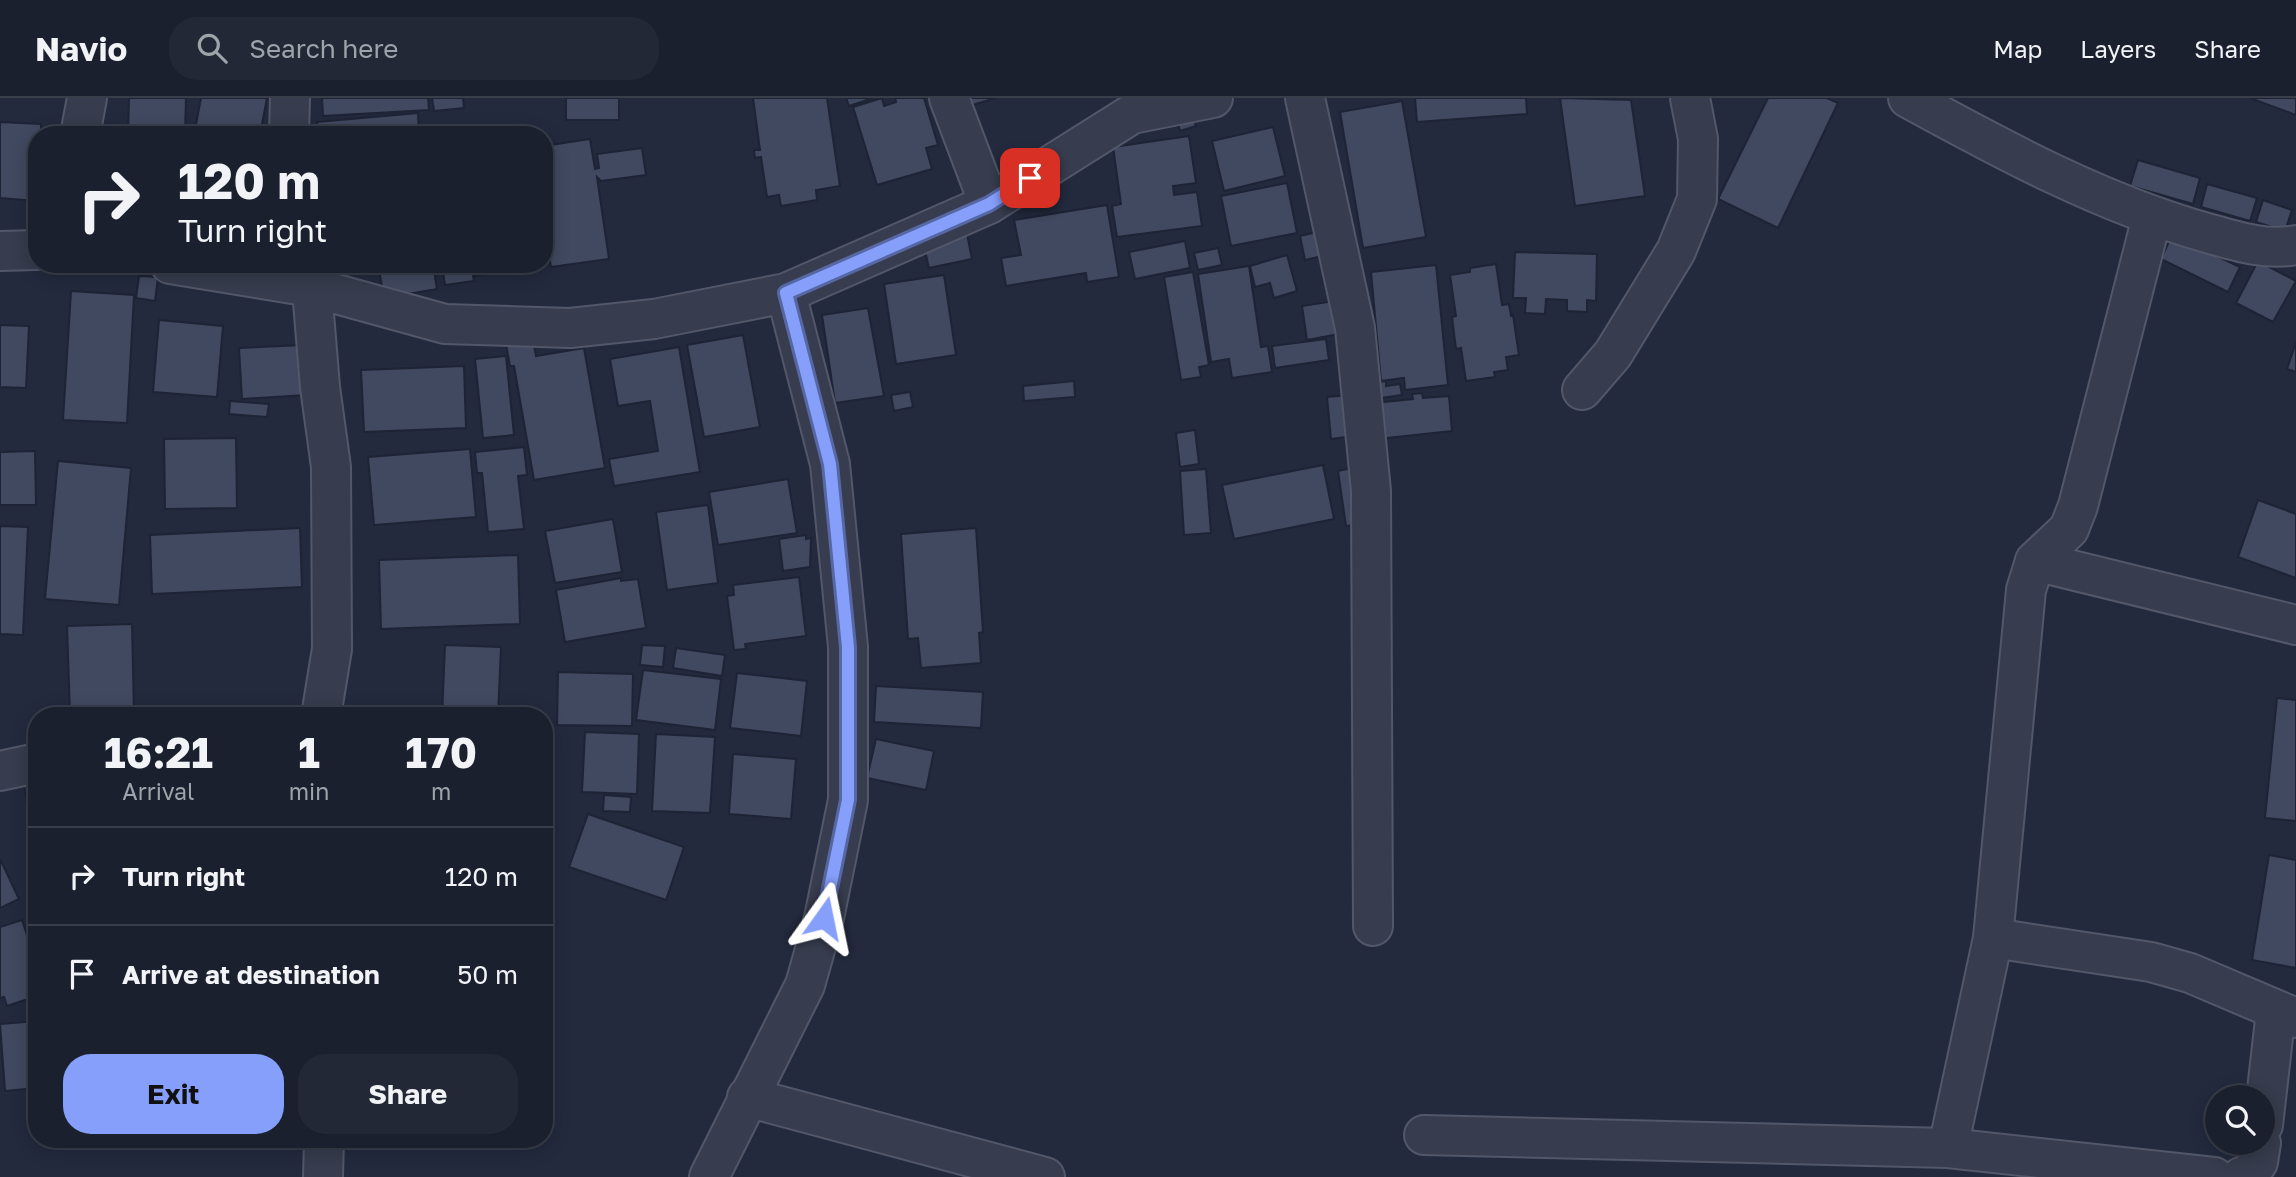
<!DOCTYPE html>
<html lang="en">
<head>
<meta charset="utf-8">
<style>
	:root { --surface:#1a202e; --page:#232836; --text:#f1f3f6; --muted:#9fa3aa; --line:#383e4a; --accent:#859ffb }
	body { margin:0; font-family:"Golos Text",sans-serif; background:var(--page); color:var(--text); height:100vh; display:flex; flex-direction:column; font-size:26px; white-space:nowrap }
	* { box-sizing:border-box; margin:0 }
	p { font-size:23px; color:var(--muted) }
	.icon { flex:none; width:38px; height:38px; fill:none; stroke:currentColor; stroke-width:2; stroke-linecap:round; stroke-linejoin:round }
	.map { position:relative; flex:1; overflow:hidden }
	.panel { position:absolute; left:28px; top:609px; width:525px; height:441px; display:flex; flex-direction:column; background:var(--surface); border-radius:28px; box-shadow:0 4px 18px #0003,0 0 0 2px var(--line) }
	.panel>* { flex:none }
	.banner { position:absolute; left:28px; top:28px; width:525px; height:147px; border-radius:28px; box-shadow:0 4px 18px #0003,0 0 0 2px var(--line); background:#1a202e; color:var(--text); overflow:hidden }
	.tools { position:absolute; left:2205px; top:987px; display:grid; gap:14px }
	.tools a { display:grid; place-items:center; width:70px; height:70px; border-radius:50%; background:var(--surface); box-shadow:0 4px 18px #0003,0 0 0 2px var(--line); font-size:35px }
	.pin { position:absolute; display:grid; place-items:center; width:60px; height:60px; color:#fff; margin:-30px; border-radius:14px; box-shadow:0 4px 10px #0006 }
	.me { position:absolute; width:77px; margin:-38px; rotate:12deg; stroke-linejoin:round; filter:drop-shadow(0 0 5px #0008) }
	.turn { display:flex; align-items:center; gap:24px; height:147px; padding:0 35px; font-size:32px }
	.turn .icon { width:91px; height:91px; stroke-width:2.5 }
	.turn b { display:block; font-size:49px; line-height:60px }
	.eta { display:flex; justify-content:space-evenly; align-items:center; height:119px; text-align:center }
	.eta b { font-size:42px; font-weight:700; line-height:49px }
	.primary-button { display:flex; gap:14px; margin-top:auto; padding:14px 35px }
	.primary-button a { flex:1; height:80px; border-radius:28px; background:var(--accent); color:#111; font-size:28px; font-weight:700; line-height:80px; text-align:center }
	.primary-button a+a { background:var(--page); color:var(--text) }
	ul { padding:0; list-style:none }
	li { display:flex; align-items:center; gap:21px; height:98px; padding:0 35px; border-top:2px solid var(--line) }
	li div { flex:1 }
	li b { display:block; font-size:26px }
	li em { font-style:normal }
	header { display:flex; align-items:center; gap:42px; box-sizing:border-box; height:98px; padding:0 35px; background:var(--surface); border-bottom:2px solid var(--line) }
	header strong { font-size:33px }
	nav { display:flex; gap:38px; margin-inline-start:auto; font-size:24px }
	.search { width:490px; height:63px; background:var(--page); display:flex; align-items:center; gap:18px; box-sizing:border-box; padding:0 24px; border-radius:28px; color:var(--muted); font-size:26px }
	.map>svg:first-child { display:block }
</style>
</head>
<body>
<header>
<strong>Navio</strong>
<div class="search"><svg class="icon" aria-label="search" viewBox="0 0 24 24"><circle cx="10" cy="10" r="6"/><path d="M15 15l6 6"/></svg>Search here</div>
<nav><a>Map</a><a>Layers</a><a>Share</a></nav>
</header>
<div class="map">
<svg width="2296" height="1079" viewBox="0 0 2296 1079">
	<rect width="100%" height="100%" fill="#232a3e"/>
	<!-- building -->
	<g fill="#414960" stroke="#1e2335" stroke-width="2">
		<path d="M129,0H186L185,37H128Z"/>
		<path d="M201,0H267L260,37H194Z"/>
		<path d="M322,0H428L429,12L323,18Z"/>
		<path d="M432,0H463L464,10L434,13Z"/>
		<rect x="566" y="0" width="53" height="22"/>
		<path d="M753,0H827L840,88L816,92L817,102L781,108L779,97L767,99L761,59L755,60L754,52H760Z"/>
		<path d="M846,0H873L849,8Z"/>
		<path d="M882,0L884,8L896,4L895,0H924L938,47L926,50L932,71L877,87L853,9Z"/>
		<path d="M967,0H996L969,8Z"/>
		<path d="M1415,0H1526L1527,16L1417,24Z"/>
		<path d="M1560,0L1631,2L1645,98L1575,108Z"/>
		<path d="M1768,0H1827L1838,5L1778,130L1718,101Z"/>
		<path d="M2250,0H2296V17Z"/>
		<path d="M1402,3L1426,139L1363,150L1340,14Z"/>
		<path d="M1192,13L1196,28L1180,33L1176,18Z"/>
		<path d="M418,15L419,37H318L317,24Z"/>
		<path d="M0,24L41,26V37H37V103L0,100Z"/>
		<path d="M93,26L119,27L118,37H92Z"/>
		<path d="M1273,29L1285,78L1224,93L1212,43Z"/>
		<path d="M1189,38L1196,85L1173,88L1174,97L1197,94L1202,128L1117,139L1112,108L1121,106L1113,49Z"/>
		<path d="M590,41L595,71L599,70L597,56L642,50L646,77L601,83L597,79L609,161L551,169L544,124V48Z"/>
		<path d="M2138,62L2200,80L2193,106L2130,88Z"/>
		<path d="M1287,85L1297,135L1231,148L1221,98Z"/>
		<path d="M2207,86L2257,100L2250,123L2201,109Z"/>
		<path d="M2263,102L2292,112L2285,133L2256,124Z"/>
		<path d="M1107,107L1119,179L1087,184L1086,175L1006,188L1001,160L1021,157L1014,122Z"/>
		<path d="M966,131L972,161L929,170L922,140Z"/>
		<path d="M1317,134L1323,158L1305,162L1300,138Z"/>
		<path d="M2172,137L2240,169L2228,194L2161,161Z"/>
		<path d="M1185,143L1190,170L1135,181L1129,154Z"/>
		<path d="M1218,150L1222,167L1198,172L1194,155Z"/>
		<path d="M1515,154L1597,156L1596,203L1587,202V214L1567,213V202L1546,201L1545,216L1525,215L1526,200H1513Z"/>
		<path d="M1287,157L1297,193L1274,200L1270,185L1255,189L1250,168Z"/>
		<path d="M2258,163L2296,183L2273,224L2236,205Z"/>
		<path d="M378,166H433L437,191L384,200Z"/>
		<path d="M442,166H519L520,172L473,178L474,183L445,187Z"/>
		<path d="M1496,166L1502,207L1509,206L1511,218L1513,217L1519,257L1506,259L1508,272L1494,274L1495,279L1466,283L1461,250L1456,251L1452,219L1456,218L1450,177L1470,174V170Z"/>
		<path d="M1436,167L1448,287L1405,292L1404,280L1381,283L1371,174Z"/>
		<path d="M1249,168L1261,249L1268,248L1272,274L1232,280L1229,261L1211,264L1198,176Z"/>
		<path d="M1193,174L1209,267L1199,269L1201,279L1181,282L1164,179Z"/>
		<path d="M944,177L956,257L896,266L884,186Z"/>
		<path d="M139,178L158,179L155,203L136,200Z"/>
		<path d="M71,193L134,197L127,325L63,322Z"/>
		<path d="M1334,203L1339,236L1307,242L1302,208Z"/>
		<path d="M868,210L884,298L835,305L822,217Z"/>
		<path d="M159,222L223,228L217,299L153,294Z"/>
		<path d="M0,227L29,228L26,290L0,289Z"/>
		<path d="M531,232L536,258L584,250L605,370L534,382L514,268H510L504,236Z"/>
		<path d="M743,237L760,329L704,339L687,247Z"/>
		<path d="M1326,241L1329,262L1275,270L1272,248Z"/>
		<path d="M2296,244V274L2287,271Z"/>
		<path d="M303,247L306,297L242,301L239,250Z"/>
		<path d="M679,249L700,374L614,388L609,361L658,353L650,303L618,308L610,261Z"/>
		<path d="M506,258L514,337L483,340L475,261Z"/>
		<path d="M464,268L466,330L364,334L361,272Z"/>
		<path d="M1074,283L1075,299L1024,303L1023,288Z"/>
		<path d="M1386,283V288L1400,286L1402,297L1374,301L1372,285Z"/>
		<path d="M910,294L913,309L894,313L891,297Z"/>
		<path d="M1422,295L1423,300L1449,298L1452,333L1377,341L1374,305L1413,301L1412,296Z"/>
		<path d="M1350,297L1354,338L1331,341L1327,299Z"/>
		<path d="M230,303L269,306L267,319L229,316Z"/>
		<path d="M1195,332L1199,366L1180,369L1176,335Z"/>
		<path d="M236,340L237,410L165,411L164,341Z"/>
		<path d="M524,349L527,377L518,378L524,431L488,434L482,375H477L475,354Z"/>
		<path d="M470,351L476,419L374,427L368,359Z"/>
		<path d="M35,353L36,407H0V354Z"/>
		<path d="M58,363L131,370L119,507L45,501Z"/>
		<path d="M1323,367L1334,421L1234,441L1222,387Z"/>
		<path d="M1352,370L1361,426L1346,428L1338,373Z"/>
		<path d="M1206,371L1211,435L1184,437L1180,373Z"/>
		<path d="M788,381L797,435L718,447L709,394Z"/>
		<path d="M2258,402L2296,416V480L2238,459Z"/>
		<path d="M708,407L718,485L667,492L656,414Z"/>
		<path d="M613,421L622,474L555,485L545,433Z"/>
		<path d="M0,428L28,429L23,537L0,536Z"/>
		<path d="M300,430L302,489L152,496L150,437Z"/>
		<path d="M976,430L983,534L979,535L981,565L921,570L918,540L908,541L901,436Z"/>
		<path d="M806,437V441L811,440L810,469L783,473L779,441Z"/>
		<path d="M518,457L520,526L381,531L379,462Z"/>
		<path d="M799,479L806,538L745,546L746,551L734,552L727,498L734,497L733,487Z"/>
		<path d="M621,480V483L638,481L646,530L565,544L556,492Z"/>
		<path d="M132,526L134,615L70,617L67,528Z"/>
		<path d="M445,547L501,549L498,618H442Z"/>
		<path d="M642,547L665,548L663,569L640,567Z"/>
		<path d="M676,550L725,557L722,578L673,570Z"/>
		<path d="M643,572L721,581L715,632L636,622Z"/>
		<path d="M558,574L633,576L632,628L557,627Z"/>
		<path d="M737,575L807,583L801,638L730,630Z"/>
		<path d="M876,588L983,594L981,630L874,624Z"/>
		<path d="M2277,600L2296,602V723L2265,720Z"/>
		<path d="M585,634L639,636L637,696L582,694Z"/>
		<path d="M656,636L715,639L710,715L652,713Z"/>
		<path d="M876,641L934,653L926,692L867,680Z"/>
		<path d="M733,656L796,661L791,721L729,716Z"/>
		<path d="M37,677V777L23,679Z"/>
		<path d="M604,697L631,699L630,714L603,713Z"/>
		<path d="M588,716L684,749L666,802L569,769Z"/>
		<path d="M2269,757L2296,762V870L2252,862Z"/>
		<path d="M0,761L19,801L0,810Z"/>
		<path d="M22,822L37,868V898L7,908L4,899L0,900V829Z"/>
		<path d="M37,923V990L5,993L0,926Z"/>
	</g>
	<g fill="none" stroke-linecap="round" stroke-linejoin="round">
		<defs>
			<g id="minor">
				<path d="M949,0L989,106"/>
				<path d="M1305,0L1355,230L1371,393L1373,828"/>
				<path d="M1908,0C2005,53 2101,105 2207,135C2235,143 2267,153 2296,147"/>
				<path d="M80,37L87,0"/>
				<path d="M289,37L290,0"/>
				<path d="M0,153L37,152"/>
				<path d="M170,166L311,189L445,226L570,230L654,221L786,195L989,106L1132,16L1213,0"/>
				<path d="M310,167L320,289L331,369L332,551L321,618"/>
				<path d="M1582,292L1613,256L1676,153L1697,101L1698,41L1690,0"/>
				<path d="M2035,463L2296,527"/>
				<path d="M0,673L37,665"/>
				<path d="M1993,840L2151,864L2190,875L2296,920"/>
				<path d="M747,999L1045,1079"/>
				<path d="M2263,1027L2276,913"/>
				<path d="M1424,1037L1948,1050L1993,840L2026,492L2035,463L2069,431L2078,408L2152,119"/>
				<path d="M1948,1050L2214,1079"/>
				<path d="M323,1079L324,1041"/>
				<path d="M709,1079L805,887L824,820L848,702V549L830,366L786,195"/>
				<path d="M2241,1079L2249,1077L2258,1064L2261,1045"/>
			</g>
		</defs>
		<!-- minor casing -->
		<use href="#minor" stroke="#525769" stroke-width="42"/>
		<!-- minor -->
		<use href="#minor" stroke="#373c4e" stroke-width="38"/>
	</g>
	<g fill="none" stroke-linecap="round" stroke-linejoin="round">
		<defs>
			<path id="route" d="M824,820L848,702V549L830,366L786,195L989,106L1030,80"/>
		</defs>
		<!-- route casing -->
		<use href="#route" stroke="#5667a3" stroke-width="18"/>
		<!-- route -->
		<use href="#route" stroke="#859ffb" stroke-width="12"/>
	</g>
</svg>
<div class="tools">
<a><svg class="icon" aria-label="search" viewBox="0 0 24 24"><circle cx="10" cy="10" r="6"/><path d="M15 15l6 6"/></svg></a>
</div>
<div class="pin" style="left:1030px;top:80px;background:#d93025"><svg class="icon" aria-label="arrive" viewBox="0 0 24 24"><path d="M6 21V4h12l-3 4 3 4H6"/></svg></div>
<svg class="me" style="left:824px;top:820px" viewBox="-20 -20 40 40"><path d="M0-17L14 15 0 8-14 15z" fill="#859ffb" stroke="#fff" stroke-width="4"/></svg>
<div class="banner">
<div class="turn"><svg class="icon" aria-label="right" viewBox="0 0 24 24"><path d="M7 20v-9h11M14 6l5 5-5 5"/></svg><div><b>120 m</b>Turn right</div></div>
</div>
<section class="panel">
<div class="eta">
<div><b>16:21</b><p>Arrival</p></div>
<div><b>1</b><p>min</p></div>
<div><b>170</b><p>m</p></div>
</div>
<ul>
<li><svg class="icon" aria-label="right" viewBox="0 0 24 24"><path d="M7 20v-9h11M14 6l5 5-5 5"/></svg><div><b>Turn right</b></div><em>120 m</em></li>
<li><svg class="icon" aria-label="arrive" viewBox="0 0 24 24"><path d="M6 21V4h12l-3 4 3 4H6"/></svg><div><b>Arrive at destination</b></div><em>50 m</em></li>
</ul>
<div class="primary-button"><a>Exit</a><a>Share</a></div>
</section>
</div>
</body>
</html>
